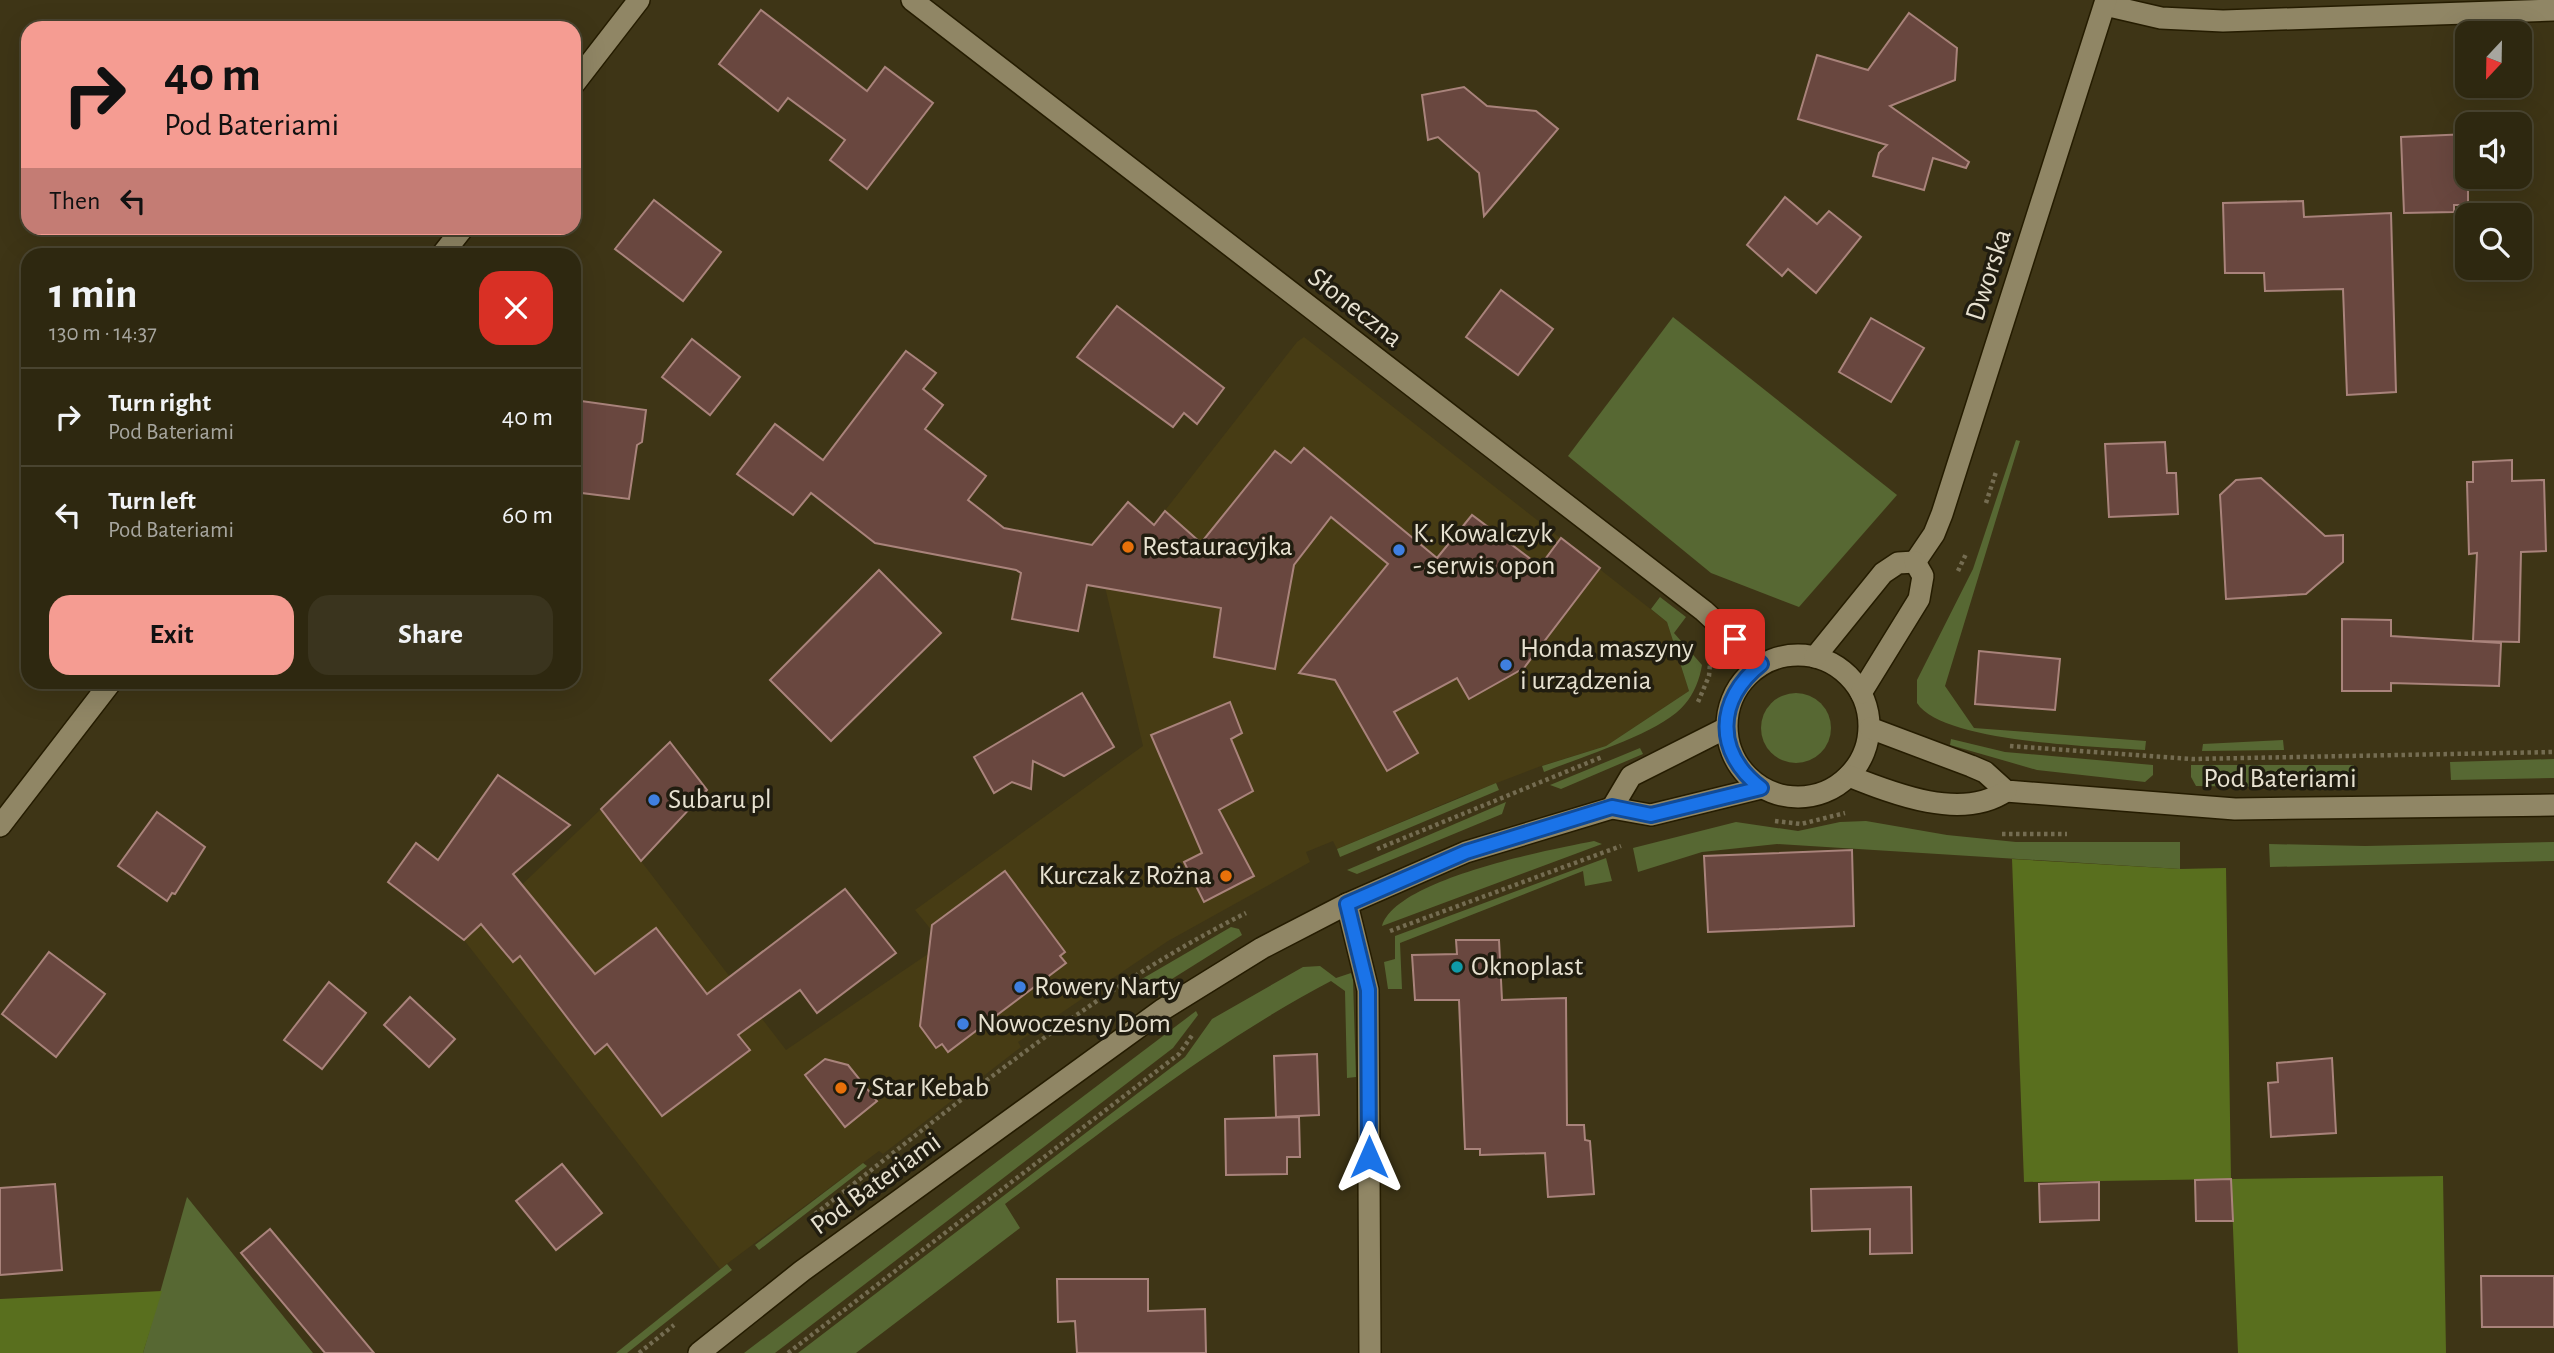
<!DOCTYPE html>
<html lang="en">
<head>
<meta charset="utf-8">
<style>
	:root { --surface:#2e2810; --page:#3a341e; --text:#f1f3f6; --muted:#a7a69f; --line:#494430; --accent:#f59c92 }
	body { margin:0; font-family:"Alegreya Sans",sans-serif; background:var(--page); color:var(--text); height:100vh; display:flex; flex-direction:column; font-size:26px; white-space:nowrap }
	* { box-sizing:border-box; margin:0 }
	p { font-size:23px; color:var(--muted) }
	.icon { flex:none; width:38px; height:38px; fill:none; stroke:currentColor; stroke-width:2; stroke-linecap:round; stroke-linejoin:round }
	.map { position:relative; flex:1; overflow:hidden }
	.details { position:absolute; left:21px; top:248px; width:560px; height:441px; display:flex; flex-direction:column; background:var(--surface); border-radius:21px; box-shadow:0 7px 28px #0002,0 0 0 2px var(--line) }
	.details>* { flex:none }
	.guide { position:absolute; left:21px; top:21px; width:560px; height:214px; border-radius:21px; box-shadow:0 7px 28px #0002,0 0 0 2px var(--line); background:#f59c92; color:#111; overflow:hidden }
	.needle { width:46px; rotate:202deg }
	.controls { position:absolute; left:2455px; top:21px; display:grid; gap:14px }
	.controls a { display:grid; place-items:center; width:77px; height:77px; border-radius:14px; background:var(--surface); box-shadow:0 7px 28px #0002,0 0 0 2px var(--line); font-size:35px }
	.pin { position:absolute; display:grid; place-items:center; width:60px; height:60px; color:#fff; margin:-30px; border-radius:14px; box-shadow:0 4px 10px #0006 }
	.me { position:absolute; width:77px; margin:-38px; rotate:0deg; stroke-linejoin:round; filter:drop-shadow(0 0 5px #0008) }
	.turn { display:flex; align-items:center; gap:24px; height:147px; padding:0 28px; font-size:32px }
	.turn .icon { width:91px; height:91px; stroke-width:2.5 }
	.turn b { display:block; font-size:49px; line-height:60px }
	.then { display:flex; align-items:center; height:66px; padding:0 28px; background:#0003; gap:14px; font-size:26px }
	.round { display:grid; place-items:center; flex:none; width:74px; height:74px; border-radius:21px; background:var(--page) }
	.headline { display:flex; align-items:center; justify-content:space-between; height:119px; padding:0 28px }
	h1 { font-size:42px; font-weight:600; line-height:52px }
	.button { display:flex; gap:14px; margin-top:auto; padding:14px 28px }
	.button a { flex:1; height:80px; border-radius:21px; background:var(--accent); color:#111; font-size:28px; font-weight:600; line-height:80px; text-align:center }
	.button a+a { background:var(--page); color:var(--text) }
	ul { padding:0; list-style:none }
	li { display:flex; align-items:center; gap:21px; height:98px; padding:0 28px; border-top:2px solid var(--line) }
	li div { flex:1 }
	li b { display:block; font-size:26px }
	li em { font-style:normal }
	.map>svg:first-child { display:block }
</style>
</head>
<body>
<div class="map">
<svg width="2554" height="1353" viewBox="0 0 2554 1353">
	<rect width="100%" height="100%" fill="#3e3516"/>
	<!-- built -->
	<path fill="#473c14" d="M1304,337L1667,622L1689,691L1606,746L1541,766L1460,797L1337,849L1333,841L1306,852L1310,862L1168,941L1018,1042L1021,1047L883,1154L879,1151L720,1269L464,940L601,809L786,1050L928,954L942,943L915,910L1143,746L1105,587L1297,342Z"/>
	<!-- green -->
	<g fill="#576833">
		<path d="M1673,317L1897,495L1799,607L1711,573L1568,456Z"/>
		<path d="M2016,440L2020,441L1945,686L1974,728L2146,741L2145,750C2098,746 1942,743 1917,703V680L1973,569Z"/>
		<path d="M1660,597L1686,617L1674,633L1702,665C1700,678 1694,694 1685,704C1662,733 1580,757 1544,772L1542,766L1606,746L1689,691L1667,622L1651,609Z"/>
		<circle cx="1796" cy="728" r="35"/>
		<path d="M1951,739L2005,752L2153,765V775L2145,782L2037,770L1950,745Z"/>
		<path d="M2283,740L2284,750L2202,751L2203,744Z"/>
		<path d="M1640,748L1643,754L1561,789L1550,785Z"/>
		<path d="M2554,759V778L2451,780L2450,762Z"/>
		<path d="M2191,765H2354V780L2347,788L2196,786L2191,777Z"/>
		<path d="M1496,783L1499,790L1340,857L1337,849Z"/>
		<path d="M1506,802L1502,814L1357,874L1347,870Z"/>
		<path d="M1866,821L1947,835L2016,842H2180V869L1777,844L1702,852L1638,872L1633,848L1736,822L1798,831L1840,822Z"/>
		<path d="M1594,841L1602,844L1382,926C1396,879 1548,850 1594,841Z"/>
		<path d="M2554,842V861L2270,867L2269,844L2365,846Z"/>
		<path d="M1606,858L1612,881L1585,886L1583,871L1400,943L1402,989H1388L1384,962L1395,959V936Z"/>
		<path d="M1231,927L1239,929L1242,935L1148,994L1135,983Z"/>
		<path d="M1320,966L1336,978L1351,973L1353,980L1356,1077L1347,1078L1345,991L1331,981C1215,1042 1110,1126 1005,1204L1020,1228L856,1353H798L1185,1057L1212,1019L1303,967Z"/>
		<path d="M1196,1011L1198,1015L1173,1048L775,1353H744Z"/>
		<path d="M863,1163L867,1166L759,1250L755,1245Z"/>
		<path d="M187,1197L313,1353H143Z"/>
		<path d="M727,1264L732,1270L627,1353H616Z"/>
	</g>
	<!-- forest -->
	<g fill="#596f1e">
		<path d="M2012,859L2180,869L2226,868L2231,1179L2443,1176L2446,1353H2238L2231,1179L2024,1182Z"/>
		<path d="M162,1291L143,1353H0V1299Z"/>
	</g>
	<!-- building -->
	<g fill="#69473f" stroke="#a9837b" stroke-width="2">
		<path d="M761,10L867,91L885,67L933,103L867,189L830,160L845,140L788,98L778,111L719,64Z"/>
		<path d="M1909,13L1957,48L1955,80L1890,106L1969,162L1966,168L1933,158L1924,190L1873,176L1879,153L1887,145L1798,119L1817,55L1868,70Z"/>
		<path d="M1464,87L1487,106L1536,111L1558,129L1484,216L1479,173L1438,137L1428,140L1422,95Z"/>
		<path d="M2468,134V205H2454V212L2404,213L2401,137Z"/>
		<path d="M1785,197L1817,224L1829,211L1861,237L1816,293L1788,269L1782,276L1747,245Z"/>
		<path d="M654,200L721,252L683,301L615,249Z"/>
		<path d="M2303,201L2304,217L2391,213L2396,392L2347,395L2343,289L2265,291L2264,273H2225L2223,203Z"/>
		<path d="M1501,290L1553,329L1518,375L1466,337Z"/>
		<path d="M1117,306L1224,388L1197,424L1184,413L1173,427L1077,357Z"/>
		<path d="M1871,318L1924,348L1891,402L1839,372Z"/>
		<path d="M692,339L740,377L710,415L662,377Z"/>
		<path d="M906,351L936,373L923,389L943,405L925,429L986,476L968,500L1004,528L1092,545L1128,502L1154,525L1165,511L1201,543L1275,451L1291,463L1304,448L1437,558L1472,515L1540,566L1561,538L1600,568L1524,668L1469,699L1457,678L1394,712L1418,753L1387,771L1335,680L1299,673L1388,564L1331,517L1294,565L1275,669L1214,657L1221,608L1087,585L1078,631L1012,619L1021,573L1016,570L875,543L811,493L793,515L737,474L775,424L823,460Z"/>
		<path d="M574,400L646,410L642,442L637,445L629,499L574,492Z"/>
		<path d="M2165,442L2167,473H2176L2178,514L2109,517L2105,444Z"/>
		<path d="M2512,460V481L2544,480L2546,551L2521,552L2519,642L2473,641L2477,553L2469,554L2467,482H2473V462Z"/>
		<path d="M2261,478L2325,536L2343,535V562L2306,594L2226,599L2220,495L2236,480Z"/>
		<path d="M879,570L941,633L831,741L770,680Z"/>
		<path d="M2342,619L2391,620V636L2501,643L2499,686L2391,683V691H2342Z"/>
		<path d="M1979,651L2060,659L2055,710L1975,704Z"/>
		<path d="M1082,693L1114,747L1064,776L1033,761L1031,789L1012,782L994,793L974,757Z"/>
		<path d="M1230,702L1242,733L1231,739L1253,791L1219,810L1254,876L1204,902L1184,862L1202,853L1151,735Z"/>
		<path d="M670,742L707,790L641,861L601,809Z"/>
		<path d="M498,775L570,825L513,874L595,974L656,928L707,994L845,889L896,953L817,1013L800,990L738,1035L750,1050L662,1116L607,1044L595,1054L520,956L513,962L481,924L464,940L388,882L416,843L438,860Z"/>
		<path d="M157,812L205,847L175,894L172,893L167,901L118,866Z"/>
		<path d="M1852,850L1854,926L1708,932L1704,856Z"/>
		<path d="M1005,871L1065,952L1060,956L1066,963L948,1052L942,1044L936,1048L920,1026L932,925Z"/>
		<path d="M1456,940H1499L1502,1000L1566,998L1567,1125H1584L1585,1140L1590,1141L1594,1194L1548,1197L1545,1153L1480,1155V1149H1465L1459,1000H1415L1412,955L1457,954Z"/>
		<path d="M49,952L105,994L56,1057L2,1014Z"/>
		<path d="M329,982L366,1013L322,1069L284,1040Z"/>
		<path d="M410,997L455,1039L429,1067L384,1025Z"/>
		<path d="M1317,1054L1319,1115L1276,1117L1274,1056Z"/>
		<path d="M2332,1058L2336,1133L2271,1137L2268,1083L2278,1082L2277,1063Z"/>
		<path d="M825,1059L848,1065L877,1101L845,1127L805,1075Z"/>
		<path d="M1299,1117L1300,1157H1287V1174L1226,1175L1225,1119Z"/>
		<path d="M562,1164L602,1213L556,1250L516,1201Z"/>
		<path d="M2231,1179L2233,1221H2196L2195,1180Z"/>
		<path d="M2099,1182V1220L2040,1222L2039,1184Z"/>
		<path d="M55,1184L62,1270L0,1275V1188Z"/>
		<path d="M1911,1187L1912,1253L1870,1254V1229L1812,1231L1811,1189Z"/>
		<path d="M270,1229L374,1353H325L241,1253Z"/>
		<path d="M2481,1276H2554V1327H2482Z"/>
		<path d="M1057,1279H1148V1311L1205,1309L1206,1353H1077L1075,1321L1058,1322Z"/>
	</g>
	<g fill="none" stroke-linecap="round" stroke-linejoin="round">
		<defs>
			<g id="minor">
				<path d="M912,0L1704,611L1761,664"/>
				<path d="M2105,5L2161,18L2223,21L2554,10"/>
				<path d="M574,84L639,0"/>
				<path d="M441,256L463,228"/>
				<path d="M0,826L111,682"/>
				<path d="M1347,904L1368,990L1370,1353"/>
			</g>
			<g id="tertiary">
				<path d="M1915,562L1934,534L1942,514L2106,0"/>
				<circle cx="1798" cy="726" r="71"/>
				<path d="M1815,657L1883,573L1898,563L1915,562"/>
				<path d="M1861,693L1919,599L1923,576L1915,562"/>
				<path d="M1870,728L1971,766L1985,772L2006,791L2235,809L2554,805"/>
				<path d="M1849,776C1894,794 1962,821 2006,791"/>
				<path d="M1612,808L1631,776L1726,728"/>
				<path d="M699,1353L802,1271L1162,1010L1262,948L1347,904L1466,852L1612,808L1651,815L1761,788"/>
			</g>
		</defs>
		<!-- minor casing -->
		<use href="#minor" stroke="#251c00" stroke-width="24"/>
		<!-- tertiary casing -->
		<use href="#tertiary" stroke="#251c00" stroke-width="24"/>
		<!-- path -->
		<g stroke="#746c51" stroke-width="4.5" stroke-dasharray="3.5 3.5" stroke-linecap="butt">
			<path d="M1986,503L1996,472"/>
			<path d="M1958,571L1966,554"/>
			<path d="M1698,702L1709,676L1710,664"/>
			<path d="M2010,746L2193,759L2554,752"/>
			<path d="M1775,821L1801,824L1845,813"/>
			<path d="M2002,834H2067"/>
			<path d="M1377,849L1602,757"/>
			<path d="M1390,931L1621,846"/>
			<path d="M815,1214C953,1107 1090,991 1246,913"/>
			<path d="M639,1353L674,1325"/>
			<path d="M788,1353L1179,1054L1193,1034"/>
		</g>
		<!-- minor -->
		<use href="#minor" stroke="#908665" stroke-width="21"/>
		<!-- tertiary -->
		<use href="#tertiary" stroke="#908665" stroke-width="21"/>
	</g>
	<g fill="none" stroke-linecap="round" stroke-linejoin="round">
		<defs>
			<path id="route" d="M1369,1157L1368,990L1347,904L1466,852L1612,807L1651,815L1761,788C1714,752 1716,700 1761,664L1735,639"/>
		</defs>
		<!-- route casing -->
		<use href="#route" stroke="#114b97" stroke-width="18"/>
		<!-- route -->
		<use href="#route" stroke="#1a73e8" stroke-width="12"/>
	</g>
	<!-- markers -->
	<g fill="#e8710a" stroke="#211d10" stroke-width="2.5">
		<circle cx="1128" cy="547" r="7"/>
		<circle cx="1226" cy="876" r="7"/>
		<circle cx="841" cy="1088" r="7"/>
	</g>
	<g fill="#3f7fe0" stroke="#211d10" stroke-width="2.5">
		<circle cx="1399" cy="550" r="7"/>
		<circle cx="1506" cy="665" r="7"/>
		<circle cx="654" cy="800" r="7"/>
		<circle cx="1020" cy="987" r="7"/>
		<circle cx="963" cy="1024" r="7"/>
	</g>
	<circle fill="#0f9aa8" stroke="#211d10" stroke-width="2.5" cx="1457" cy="967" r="7"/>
	<g text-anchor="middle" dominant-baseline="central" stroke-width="7" stroke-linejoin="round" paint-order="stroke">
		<!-- street labels -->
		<g font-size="28" fill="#e7e1d0" stroke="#211d10">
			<text transform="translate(1989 275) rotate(-72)">Dworska</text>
			<text transform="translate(1355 308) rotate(38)">Słoneczna</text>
			<text x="2280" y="779">Pod Bateriami</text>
			<text transform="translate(876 1184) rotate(-36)">Pod Bateriami</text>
		</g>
		<!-- poi labels -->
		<g font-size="28" fill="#e7e1d0" stroke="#211d10" text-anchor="start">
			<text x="1413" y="534">K. Kowalczyk<tspan x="1413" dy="32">- serwis opon</tspan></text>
			<text x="1142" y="547">Restauracyjka</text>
			<text x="1520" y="649">Honda maszyny<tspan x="1520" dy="32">i urządzenia</tspan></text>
			<text x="668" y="800">Subaru pl</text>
			<text x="1212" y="876" text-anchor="end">Kurczak z Rożna</text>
			<text x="1471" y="967">Oknoplast</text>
			<text x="1034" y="987">Rowery Narty</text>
			<text x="977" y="1024">Nowoczesny Dom</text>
			<text x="855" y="1088">7 Star Kebab</text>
		</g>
	</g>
</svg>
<div class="controls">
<a><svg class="needle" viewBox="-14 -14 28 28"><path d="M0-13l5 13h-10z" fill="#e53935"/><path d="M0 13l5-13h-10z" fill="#a7a69f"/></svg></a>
<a><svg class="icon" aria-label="sound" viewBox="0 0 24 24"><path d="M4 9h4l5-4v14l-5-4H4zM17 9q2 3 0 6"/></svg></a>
<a><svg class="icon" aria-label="search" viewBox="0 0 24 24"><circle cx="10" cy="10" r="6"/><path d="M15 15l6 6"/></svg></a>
</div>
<div class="pin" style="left:1735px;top:639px;background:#d93025"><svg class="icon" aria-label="arrive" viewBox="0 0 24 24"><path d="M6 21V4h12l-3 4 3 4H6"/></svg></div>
<svg class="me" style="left:1369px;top:1157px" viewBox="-20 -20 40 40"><path d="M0-17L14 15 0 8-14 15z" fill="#1a73e8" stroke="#fff" stroke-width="4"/></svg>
<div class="guide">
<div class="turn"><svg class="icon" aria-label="right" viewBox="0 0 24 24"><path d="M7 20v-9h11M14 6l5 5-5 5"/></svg><div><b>40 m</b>Pod Bateriami</div></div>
<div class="then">Then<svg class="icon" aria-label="left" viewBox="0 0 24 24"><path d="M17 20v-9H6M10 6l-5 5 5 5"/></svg></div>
</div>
<section class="details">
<div class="headline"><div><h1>1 min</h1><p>130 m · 14:37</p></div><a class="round" style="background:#d93025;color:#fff"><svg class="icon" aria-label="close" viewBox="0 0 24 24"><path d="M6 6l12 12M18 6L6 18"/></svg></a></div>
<ul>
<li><svg class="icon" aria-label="right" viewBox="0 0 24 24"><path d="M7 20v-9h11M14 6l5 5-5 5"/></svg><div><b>Turn right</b><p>Pod Bateriami</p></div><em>40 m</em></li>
<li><svg class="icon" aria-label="left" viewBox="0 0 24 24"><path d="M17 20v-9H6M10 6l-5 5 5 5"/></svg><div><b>Turn left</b><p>Pod Bateriami</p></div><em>60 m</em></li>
</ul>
<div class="button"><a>Exit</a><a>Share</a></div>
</section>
</div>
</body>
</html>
